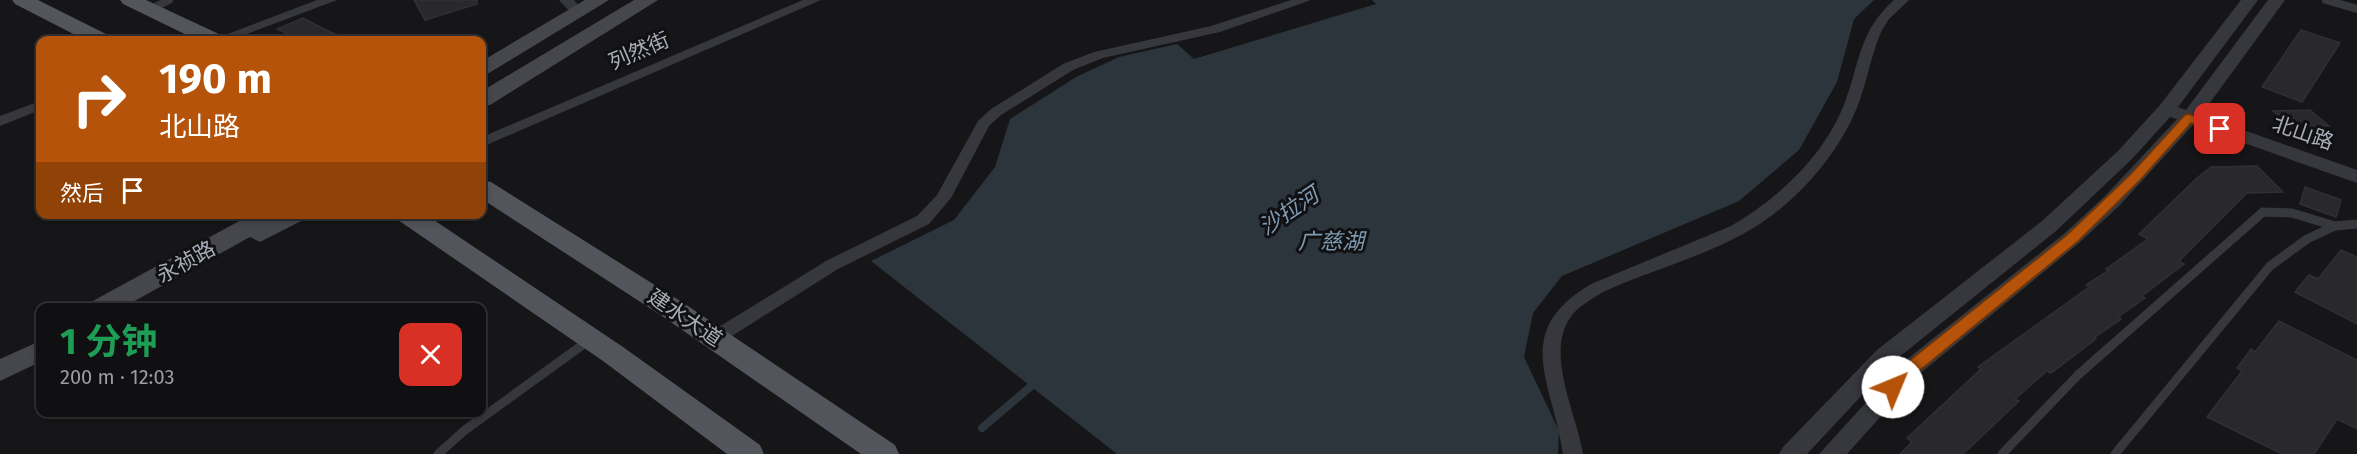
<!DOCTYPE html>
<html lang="zh">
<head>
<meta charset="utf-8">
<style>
	:root { --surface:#101012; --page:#19191b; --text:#f1f3f6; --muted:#9c9d9f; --line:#303032 }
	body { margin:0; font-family:"Fira Sans","Noto Sans SC",sans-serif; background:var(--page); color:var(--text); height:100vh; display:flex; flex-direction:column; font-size:22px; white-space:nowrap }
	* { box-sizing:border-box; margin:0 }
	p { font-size:20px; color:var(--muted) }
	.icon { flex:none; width:33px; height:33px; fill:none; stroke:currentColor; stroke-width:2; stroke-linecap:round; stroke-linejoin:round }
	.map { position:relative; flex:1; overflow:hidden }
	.side { position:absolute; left:36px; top:303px; width:450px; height:114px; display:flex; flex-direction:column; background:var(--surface); border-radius:12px; box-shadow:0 3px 9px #0003,0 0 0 2px var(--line) }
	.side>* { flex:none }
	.hud { position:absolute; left:36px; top:36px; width:450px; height:183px; border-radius:12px; box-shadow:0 3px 9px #0003,0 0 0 2px var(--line); background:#b45309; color:#fff; overflow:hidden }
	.pin { position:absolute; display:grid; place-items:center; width:51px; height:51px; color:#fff; margin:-26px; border-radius:12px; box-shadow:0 3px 9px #0006 }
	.me { position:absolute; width:66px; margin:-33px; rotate:45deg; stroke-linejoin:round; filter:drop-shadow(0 0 4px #0008) }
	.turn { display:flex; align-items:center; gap:21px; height:126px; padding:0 24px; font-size:27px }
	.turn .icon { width:78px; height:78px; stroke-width:2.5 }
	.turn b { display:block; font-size:42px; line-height:51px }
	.then { display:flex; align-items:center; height:57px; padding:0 24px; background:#0003; gap:12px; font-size:22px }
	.round { display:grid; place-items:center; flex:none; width:63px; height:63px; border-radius:12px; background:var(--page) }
	.overview { display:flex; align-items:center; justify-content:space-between; height:102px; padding:0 24px }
	h1 { font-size:36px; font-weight:700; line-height:45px; color:#1e9e55 }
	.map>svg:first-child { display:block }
</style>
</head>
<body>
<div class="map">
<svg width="2357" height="454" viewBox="0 0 2357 454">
	<rect width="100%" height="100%" fill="#161618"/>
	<!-- water -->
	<path fill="#2c353c" d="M1372,0H1874L1854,19L1837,82L1799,150L1739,201L1562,276L1533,313L1524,357L1559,431L1558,454H1117L871,261L954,220L995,167L1010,119L1076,77L1119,57L1177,44L1194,59L1376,4Z"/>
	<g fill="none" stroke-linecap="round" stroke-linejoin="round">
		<!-- stream -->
		<path stroke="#2c353c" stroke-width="8" d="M982,428L1037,381"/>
	</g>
	<!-- building -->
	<g fill="#29292c" stroke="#303034" stroke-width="1.5">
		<path d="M414,0H477V4L425,20Z"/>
		<path d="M303,18L324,29L348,40H300L277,29Z"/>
		<path d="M2301,30L2340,43L2302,102L2262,87Z"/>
		<path d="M2310,110L2329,126L2291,127L2273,111Z"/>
		<path d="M2257,166L2283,192L2247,193L2179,261L2184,264L2142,296L2145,298L2118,317L2121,319L2094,338L2096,339L2051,373L2047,371L2015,399L2019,401L1963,454H1900L1912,442L1907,438L1981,369L1978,367L2089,287L2086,285L2109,270L2106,269L2148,239L2139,234L2197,178L2211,167Z"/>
		<path d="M2305,187L2341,200L2336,217L2300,204Z"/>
		<path d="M2341,250L2357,257V324L2295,292L2309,275L2318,279Z"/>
		<path d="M2279,321L2357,360V429L2337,419L2314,454H2282L2207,417L2242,371L2237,368L2251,349L2255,352Z"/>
	</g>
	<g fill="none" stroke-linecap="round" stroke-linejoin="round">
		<!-- service-far1 -->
		<g stroke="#37383d" stroke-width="8">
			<path d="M2326,0L2357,9"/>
			<path d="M149,10L169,0"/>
		</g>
		<!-- service -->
		<g stroke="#37383d" stroke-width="9">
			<path d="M438,454L465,430L588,341"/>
			<path d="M2002,454L2078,375L2263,212L2292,213L2335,226"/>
			<path d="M2115,454L2270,266L2307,239L2335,226L2357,224"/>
		</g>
		<!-- minor -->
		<g fill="#37383d" fill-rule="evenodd">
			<path d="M317,0H337L231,40H212Z"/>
			<path d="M559,0H574L585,12L578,16L573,15Z"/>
			<path d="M803,0H821L482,147V137Z"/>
			<path d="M1291,0H1311L1220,32L1103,58L1073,70L1001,115L989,126L951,198L929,224L838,269L721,343H709L706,338L709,333L826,261L917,216L937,195L978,121L991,109L1063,64L1094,52L1211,26Z"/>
			<path d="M1894,0H1909L1889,19L1881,32C1869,60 1866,91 1852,119C1830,165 1788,210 1743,234C1699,258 1649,271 1603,292C1592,299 1578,306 1570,318C1545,354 1577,415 1583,454H1563C1553,382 1510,332 1591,284L1731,226C1779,198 1825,155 1845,102C1860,62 1859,31 1894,0Z"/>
			<path d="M40,101V110L0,126V116Z"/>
		</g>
		<!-- tertiary -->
		<path fill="#37383d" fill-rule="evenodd" d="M2241,0H2258L2178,107L2186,110L2268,0H2285L2201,115L2357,170V183L2193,125L2119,206L2079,243L1917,376L1847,454H1819L1901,364L2065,233L2105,196L2177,119L2170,117L2132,159L2056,231L1893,362L1807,454H1779L1783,447L1877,350L2042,221L2118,151L2160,105Z"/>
		<!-- secondary -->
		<g fill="#45474d" fill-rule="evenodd">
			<path d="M585,0H609L489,73L482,75V61Z"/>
			<path d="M634,0H658L490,105L482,106V91Z"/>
			<path d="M252,214H307L303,220L260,242L250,237L122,308H87L91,302Z"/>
			<path d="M40,341V362L0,381V359Z"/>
		</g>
		<!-- primary -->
		<g fill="#53555c" fill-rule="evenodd">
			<path d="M12,0H38L108,35L111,40H85L15,4Z"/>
			<path d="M120,0H146L221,35L224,40H197L123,4Z"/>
			<path d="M482,180L491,182L685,304L895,445L899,454H861L665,318L482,199Z"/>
			<path d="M395,214H425L623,347L760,445L764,454H727L603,361L398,220Z"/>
		</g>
	</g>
	<!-- route -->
	<path fill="#b45309" stroke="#753606" stroke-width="1.5" d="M2189,114L2226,129L2220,133L2191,123L2140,180L2077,242L1914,375L1899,391H1888L1886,387L1903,366L2067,235L2131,174L2185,115Z"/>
	<g text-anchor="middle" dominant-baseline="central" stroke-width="6" stroke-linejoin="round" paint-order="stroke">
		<!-- street labels -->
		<g font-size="21" fill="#a8adb8" stroke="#111113">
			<text transform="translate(639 51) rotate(-23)">列然街</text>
			<text transform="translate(2303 133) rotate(19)">北山路</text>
			<text transform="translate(186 262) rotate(-29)">永祯路</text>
			<text transform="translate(685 318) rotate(34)">建水大道</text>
		</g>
		<!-- water labels -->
		<g font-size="22" font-style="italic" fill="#7f9bb3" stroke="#111113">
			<text transform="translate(1289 211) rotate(-34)">沙拉河</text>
			<text x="1331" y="241">广慈湖</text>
		</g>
	</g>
</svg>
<div class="pin" style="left:2220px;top:129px;background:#d93025"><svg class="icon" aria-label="arrive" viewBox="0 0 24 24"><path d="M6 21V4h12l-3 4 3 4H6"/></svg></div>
<svg class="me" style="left:1893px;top:387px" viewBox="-20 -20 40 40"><circle r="19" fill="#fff"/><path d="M0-13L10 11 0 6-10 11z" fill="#b45309"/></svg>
<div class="hud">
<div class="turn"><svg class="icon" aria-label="right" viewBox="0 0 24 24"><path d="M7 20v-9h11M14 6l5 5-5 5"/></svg><div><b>190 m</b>北山路</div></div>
<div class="then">然后<svg class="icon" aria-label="arrive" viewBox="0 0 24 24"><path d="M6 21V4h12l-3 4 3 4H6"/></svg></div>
</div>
<section class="side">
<div class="overview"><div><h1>1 分钟</h1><p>200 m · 12:03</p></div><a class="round" style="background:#d93025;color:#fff"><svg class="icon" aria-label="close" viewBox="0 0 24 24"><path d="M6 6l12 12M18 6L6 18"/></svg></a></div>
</section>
</div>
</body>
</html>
